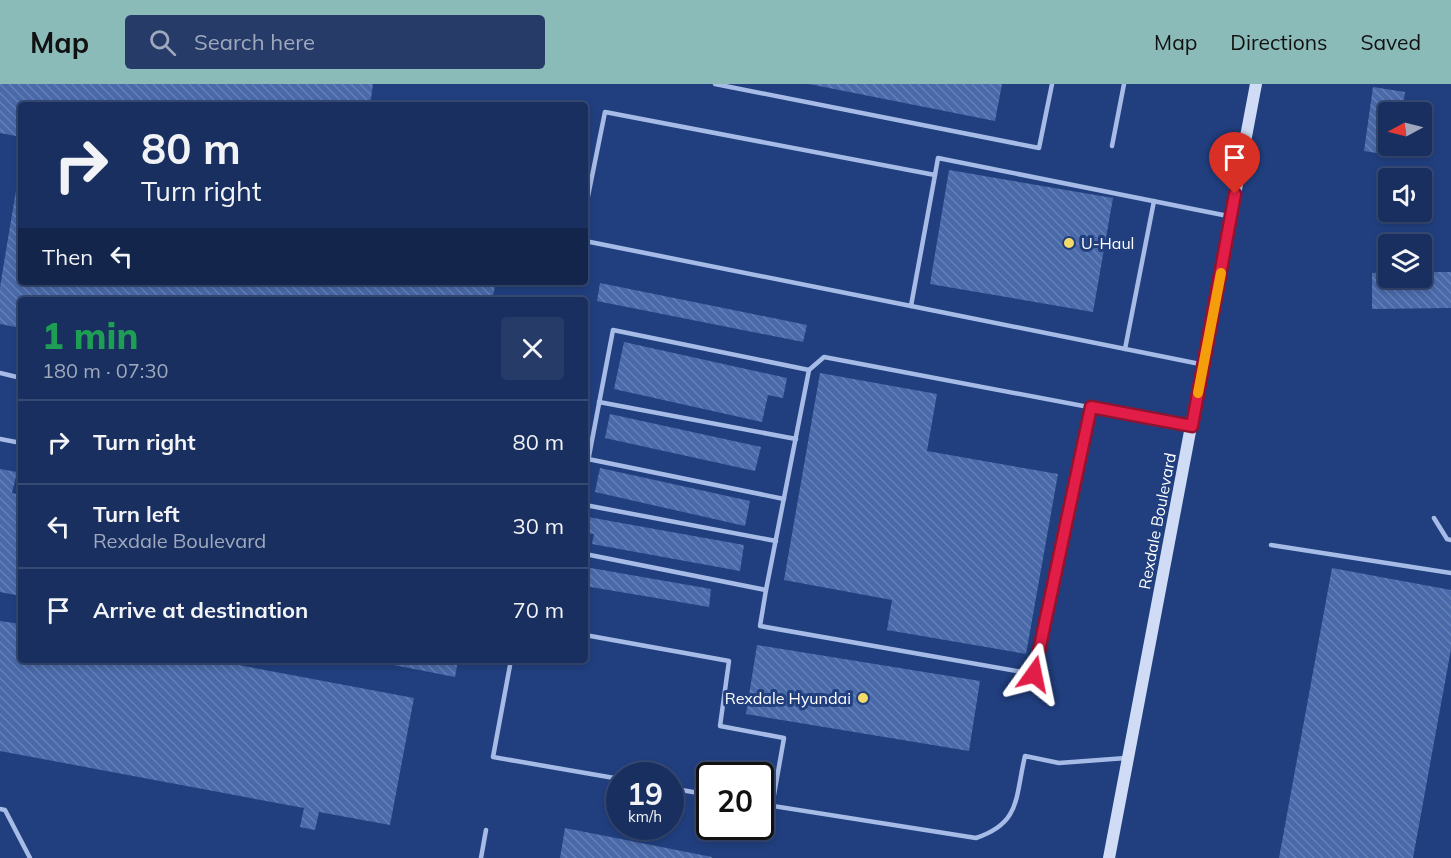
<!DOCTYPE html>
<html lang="en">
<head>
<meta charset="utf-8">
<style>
	:root { --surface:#192f5f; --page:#263b68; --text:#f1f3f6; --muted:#9fa9bd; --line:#374a74; --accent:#8bbbb9 }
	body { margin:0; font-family:Mulish,sans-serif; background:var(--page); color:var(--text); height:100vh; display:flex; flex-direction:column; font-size:22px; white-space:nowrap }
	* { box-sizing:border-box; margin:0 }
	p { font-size:20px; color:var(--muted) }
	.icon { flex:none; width:33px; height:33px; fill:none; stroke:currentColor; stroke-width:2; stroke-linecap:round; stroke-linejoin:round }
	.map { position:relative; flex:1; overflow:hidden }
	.drawer { position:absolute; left:18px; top:213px; width:570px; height:366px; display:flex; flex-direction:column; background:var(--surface); border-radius:6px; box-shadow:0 3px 9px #0003,0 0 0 2px var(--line) }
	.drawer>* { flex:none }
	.top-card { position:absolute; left:18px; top:18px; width:570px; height:183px; border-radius:6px; box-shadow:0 3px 9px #0003,0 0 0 2px var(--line); background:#192f5f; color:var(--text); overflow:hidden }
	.needle { width:39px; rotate:263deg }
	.buttons { position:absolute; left:1378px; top:18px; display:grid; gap:12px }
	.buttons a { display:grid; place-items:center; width:54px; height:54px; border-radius:6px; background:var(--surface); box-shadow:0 3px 9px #0003,0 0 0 2px var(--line); font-size:30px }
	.speed { position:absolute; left:606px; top:678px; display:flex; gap:12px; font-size:30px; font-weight:700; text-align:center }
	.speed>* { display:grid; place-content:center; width:78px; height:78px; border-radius:50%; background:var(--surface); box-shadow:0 3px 9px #0003,0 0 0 2px var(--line); line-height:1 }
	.speed small { font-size:15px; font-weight:400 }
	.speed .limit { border:3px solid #111; border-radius:9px; background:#fff; color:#111 }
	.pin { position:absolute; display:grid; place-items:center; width:51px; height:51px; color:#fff; margin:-62px -26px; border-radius:50% 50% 50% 0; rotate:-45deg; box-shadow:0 0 6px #0007 }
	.pin .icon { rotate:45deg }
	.me { position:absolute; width:66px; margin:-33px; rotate:12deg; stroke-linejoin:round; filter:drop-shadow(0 0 4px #0008) }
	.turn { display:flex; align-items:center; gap:21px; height:126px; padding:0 24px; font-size:27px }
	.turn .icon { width:78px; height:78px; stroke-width:2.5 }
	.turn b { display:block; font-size:42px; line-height:51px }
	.then { display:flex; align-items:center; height:57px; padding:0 24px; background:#0003; gap:12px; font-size:22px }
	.round { display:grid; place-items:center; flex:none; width:63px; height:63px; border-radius:6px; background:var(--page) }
	.summary { display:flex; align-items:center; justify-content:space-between; height:102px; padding:0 24px }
	h1 { font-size:36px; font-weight:800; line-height:45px; color:#1e9e55 }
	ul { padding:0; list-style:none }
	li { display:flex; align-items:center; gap:18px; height:84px; padding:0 24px; border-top:2px solid var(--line) }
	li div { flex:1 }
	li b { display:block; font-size:22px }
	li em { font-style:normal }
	header { display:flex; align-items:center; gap:36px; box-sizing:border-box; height:84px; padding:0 30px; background:var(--accent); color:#111 }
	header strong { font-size:28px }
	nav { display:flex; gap:33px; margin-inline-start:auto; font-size:21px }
	.search { width:420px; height:54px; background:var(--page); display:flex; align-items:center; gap:15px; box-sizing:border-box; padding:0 21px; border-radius:6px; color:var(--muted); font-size:22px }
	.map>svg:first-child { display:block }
</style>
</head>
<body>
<header>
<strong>Map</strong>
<div class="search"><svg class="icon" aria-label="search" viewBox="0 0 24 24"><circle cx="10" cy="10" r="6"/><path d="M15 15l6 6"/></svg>Search here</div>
<nav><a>Map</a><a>Directions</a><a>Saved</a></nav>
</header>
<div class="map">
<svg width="1451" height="774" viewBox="0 0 1451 774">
	<defs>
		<pattern id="building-back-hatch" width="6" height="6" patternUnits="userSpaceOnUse" patternTransform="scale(1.5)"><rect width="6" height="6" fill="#4969a9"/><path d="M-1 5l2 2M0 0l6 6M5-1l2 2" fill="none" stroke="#6480b6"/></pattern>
	</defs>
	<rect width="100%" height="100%" fill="#213f7f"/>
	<!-- building -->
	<g fill="url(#building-back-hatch)">
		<path d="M0,0H373L370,21H21V53L0,49Z"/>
		<path d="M809,0H1002L995,37Z"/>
		<path d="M1373,3L1405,8L1402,28H1389V62H1397L1396,72L1364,67Z"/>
		<path d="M949,86L1113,114L1093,228L930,200Z"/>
		<path d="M17,100H21V198H496L492,216H21V244L0,240V203Z"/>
		<path d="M1389,188V194H1422V188H1451V224L1372,225V189Z"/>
		<path d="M600,199L807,241L803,258L597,217Z"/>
		<path d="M624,258L787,294L783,314L768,311L762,338L614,305Z"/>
		<path d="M820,289L937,310L927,367L1058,390L1026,570L887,546L892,516L784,496Z"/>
		<path d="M610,330L761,363L755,387L605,354Z"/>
		<path d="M600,384L750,417L745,442L595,408Z"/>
		<path d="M0,385L17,388L12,409L21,411V512L0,508Z"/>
		<path d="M588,433L744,461L740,487L592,460L594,450L585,449Z"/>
		<path d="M585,483L711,505L709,523L585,502Z"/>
		<path d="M1332,484L1451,506V565L1413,774H1279Z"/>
		<path d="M0,537L21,540V576H212L414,614L390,741L319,728L315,746L300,743L304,724L0,667Z"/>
		<path d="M757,561L980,597L969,667L746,630Z"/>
		<path d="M368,576H458L455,593Z"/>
		<path d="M565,744L712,773V774H560Z"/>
	</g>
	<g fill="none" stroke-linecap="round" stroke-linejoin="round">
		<!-- service -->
		<g stroke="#a6bce7" stroke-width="4.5">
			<path d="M715,0L1039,64L1052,0"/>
			<path d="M1112,62L1124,0"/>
			<path d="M585,127L605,28L935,91"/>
			<path d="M585,157L911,222"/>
			<path d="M1125,265L1154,117"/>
			<path d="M1200,280L911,222L935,91L938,74L1228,132"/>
			<path d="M0,289L21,294"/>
			<path d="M599,318L796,355"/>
			<path d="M0,355L21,359"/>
			<path d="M588,375L784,415"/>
			<path d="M585,393L613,246L809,286"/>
			<path d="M585,421L776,457"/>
			<path d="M1434,434L1447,455L1451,456"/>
			<path d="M1271,461L1451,489"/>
			<path d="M585,470L766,506L809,286L824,273L1189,342"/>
			<path d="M766,506L760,542L1034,590L1091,323"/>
			<path d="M585,551L729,577L720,642L784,654L772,722"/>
			<path d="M511,576L493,673L620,695"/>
			<path d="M670,704L710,711"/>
			<path d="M760,720L976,754C1021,739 1015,714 1025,672L1059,679L1126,674"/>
			<path d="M0,725L5,726L30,774"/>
			<path d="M481,774L486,746"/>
		</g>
		<!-- secondary -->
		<path stroke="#d0dcf6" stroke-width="12" d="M1109,774L1256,0"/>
	</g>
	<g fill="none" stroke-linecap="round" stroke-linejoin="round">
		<defs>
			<path id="route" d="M1034,590L1091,323L1192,342L1235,110"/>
		</defs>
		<!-- route casing -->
		<use href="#route" stroke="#92132f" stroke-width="15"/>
		<!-- route -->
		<use href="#route" stroke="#e11d48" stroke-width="10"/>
		<!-- slow -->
		<path stroke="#f59e0b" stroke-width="10" d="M1198,309L1221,189"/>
	</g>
	<!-- markers -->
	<g fill="#f4db67" stroke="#213f7f" stroke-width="2">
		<circle cx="1069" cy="159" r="6"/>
		<circle cx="863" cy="614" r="6"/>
	</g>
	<g text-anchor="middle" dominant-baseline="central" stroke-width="6" stroke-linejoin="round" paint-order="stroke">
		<!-- poi labels -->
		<g font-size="16" fill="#fff" stroke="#213f7f" text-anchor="start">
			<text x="1081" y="159">U-Haul</text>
			<text x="851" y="614" text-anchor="end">Rexdale Hyundai</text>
		</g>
		<!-- street labels -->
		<g font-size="16" fill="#fff" stroke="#213f7f">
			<text transform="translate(1157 437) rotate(-79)">Rexdale Boulevard</text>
		</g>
	</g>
</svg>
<div class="buttons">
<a><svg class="needle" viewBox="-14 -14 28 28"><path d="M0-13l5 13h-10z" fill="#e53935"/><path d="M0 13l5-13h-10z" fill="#9fa9bd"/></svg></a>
<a><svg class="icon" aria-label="sound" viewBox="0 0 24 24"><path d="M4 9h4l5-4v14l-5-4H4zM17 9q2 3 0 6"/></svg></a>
<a><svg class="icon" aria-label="layers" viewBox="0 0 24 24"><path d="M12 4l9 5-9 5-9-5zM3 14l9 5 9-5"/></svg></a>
</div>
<div class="speed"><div>19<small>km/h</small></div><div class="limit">20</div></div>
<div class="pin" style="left:1235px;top:110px;background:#d93025"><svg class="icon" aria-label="arrive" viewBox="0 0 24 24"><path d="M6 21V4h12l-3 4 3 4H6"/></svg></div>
<svg class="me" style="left:1034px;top:590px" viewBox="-20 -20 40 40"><path d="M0-17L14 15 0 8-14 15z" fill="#e11d48" stroke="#fff" stroke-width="4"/></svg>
<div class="top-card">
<div class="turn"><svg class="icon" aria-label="right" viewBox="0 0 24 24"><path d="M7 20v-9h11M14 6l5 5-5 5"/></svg><div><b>80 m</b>Turn right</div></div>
<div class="then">Then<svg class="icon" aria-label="left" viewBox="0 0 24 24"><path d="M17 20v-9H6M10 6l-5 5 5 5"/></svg></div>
</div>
<section class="drawer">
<div class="summary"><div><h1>1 min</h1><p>180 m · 07:30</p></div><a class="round"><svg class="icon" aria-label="close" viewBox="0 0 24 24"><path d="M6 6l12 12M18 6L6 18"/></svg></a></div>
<ul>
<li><svg class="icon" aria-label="right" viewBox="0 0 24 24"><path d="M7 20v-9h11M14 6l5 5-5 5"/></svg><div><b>Turn right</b></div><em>80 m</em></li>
<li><svg class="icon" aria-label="left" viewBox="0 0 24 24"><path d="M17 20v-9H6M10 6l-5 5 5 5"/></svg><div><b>Turn left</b><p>Rexdale Boulevard</p></div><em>30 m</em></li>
<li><svg class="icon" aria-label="arrive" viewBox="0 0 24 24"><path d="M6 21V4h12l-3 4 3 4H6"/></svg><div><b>Arrive at destination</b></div><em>70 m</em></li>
</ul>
</section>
</div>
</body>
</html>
